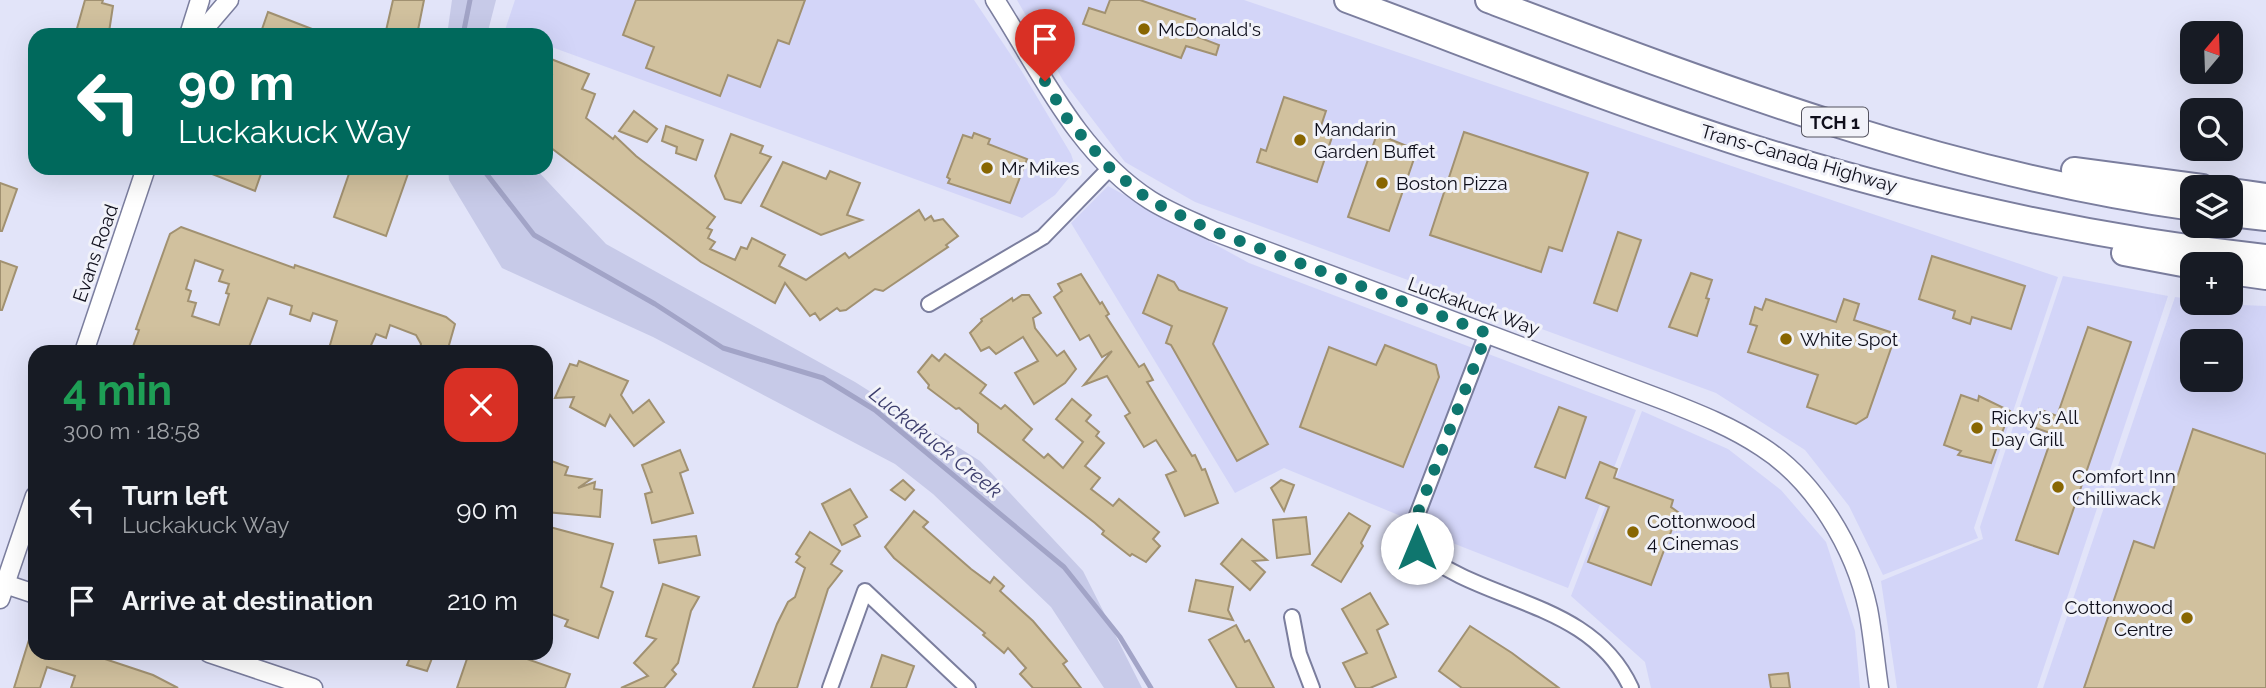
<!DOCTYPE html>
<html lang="en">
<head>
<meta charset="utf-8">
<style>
	:root { --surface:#171b24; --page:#20242c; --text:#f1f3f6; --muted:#9ea1a6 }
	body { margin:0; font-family:Raleway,sans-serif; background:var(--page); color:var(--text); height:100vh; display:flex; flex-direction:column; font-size:26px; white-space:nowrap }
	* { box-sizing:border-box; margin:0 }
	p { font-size:23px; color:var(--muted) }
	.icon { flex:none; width:38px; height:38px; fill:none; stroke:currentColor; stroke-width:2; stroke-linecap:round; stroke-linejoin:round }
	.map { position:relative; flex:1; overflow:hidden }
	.side { position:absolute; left:28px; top:345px; width:525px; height:315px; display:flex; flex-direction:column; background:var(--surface); border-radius:21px; box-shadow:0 7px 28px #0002 }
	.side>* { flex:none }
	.banner { position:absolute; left:28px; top:28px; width:525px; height:147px; border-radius:21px; box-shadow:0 7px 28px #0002; background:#00695c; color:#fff; overflow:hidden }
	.needle { width:46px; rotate:19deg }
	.buttons { position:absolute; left:2180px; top:21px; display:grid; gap:14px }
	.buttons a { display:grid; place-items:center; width:63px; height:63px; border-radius:14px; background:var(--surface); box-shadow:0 7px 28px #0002; font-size:35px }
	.pin { position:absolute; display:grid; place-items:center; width:60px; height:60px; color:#fff; margin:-72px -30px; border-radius:50% 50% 50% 0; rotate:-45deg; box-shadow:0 0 7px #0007 }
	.pin .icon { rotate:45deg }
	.me { position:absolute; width:77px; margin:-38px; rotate:0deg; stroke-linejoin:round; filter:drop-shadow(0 0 5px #0008) }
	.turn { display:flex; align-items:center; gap:24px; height:147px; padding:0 35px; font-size:32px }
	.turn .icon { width:91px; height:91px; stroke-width:2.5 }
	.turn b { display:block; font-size:49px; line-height:60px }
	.round { display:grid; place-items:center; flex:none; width:74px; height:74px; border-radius:21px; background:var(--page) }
	.overview { display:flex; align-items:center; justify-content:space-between; height:119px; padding:0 35px }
	h1 { font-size:42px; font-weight:700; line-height:52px; color:#1e9e55 }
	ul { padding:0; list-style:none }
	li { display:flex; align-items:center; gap:21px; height:91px; padding:0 35px }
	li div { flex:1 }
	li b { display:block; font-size:26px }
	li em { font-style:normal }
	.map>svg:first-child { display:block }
</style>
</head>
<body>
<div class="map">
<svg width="2266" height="688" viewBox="0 0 2266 688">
	<rect width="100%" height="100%" fill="#e2e4f9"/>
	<!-- built -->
	<g fill="#d3d5f8" fill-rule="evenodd">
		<path d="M515,0H974L1021,70L1071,154L1076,169L1055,195L1022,218L546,45V35H518L505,30Z"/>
		<path d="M1017,0H1244L2058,277L1974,528L1978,538L1883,575L1849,506L1805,450L1716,393L1195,202L1125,162L1064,82Z"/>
		<path d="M1108,186L1249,263L1636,410L1568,588L1455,544L1435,530L1284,468L1235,493L1071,223Z"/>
		<path d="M2063,276L2168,296L2037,688H1897L1881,581L1983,539L1980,527Z"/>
		<path d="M2175,297L2193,299V303L2266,306V688H2043ZM2193,341H2231V380H2193Z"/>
		<path d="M1642,411L1728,449L1781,490L1826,542L1855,631L1860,688H1651L1645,662L1571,596Z"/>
	</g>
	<!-- green -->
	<g fill="#c7cae8">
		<path d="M452,0H496L487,35H447Z"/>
		<path d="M448,168H535L606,244L855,382L980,461L1083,571L1142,688H1104L1051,607L933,494L895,464L653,337L502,268L449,180Z"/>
	</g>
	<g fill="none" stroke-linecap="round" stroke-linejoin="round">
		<!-- stream -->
		<g stroke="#a2a4c7" stroke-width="5">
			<path d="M463,35L470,0"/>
			<path d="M482,168L534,235L655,304L723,348L823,378L875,410L1064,567L1120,637L1151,688"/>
		</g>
	</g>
	<!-- building -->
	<g fill="#d1c19e" stroke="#a19171" stroke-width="2" fill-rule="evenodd">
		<path d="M85,0H103L102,3L113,6L109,32L86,35L76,32Z"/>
		<path d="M393,0H424L417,35H385Z"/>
		<path d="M636,0H805L789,44L778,40L760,87L728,75L720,96L646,68L654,47L623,35Z"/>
		<path d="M1110,0H1140L1195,19L1190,34L1219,45L1216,55L1186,46L1181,58L1083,24L1089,8L1105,13Z"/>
		<path d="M268,12L325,34V35H260Z"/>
		<path d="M546,57L589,74L582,89L595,94L586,118L613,139L615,136L636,156L715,217L707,228L712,230L708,238L715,242L710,249L735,260L741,247L747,249L752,238L785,255L779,266L806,280L845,253L849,258L919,210L925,220L931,216L934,221L943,219L958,236L946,245L948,247L883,291L875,289L846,310L840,311L837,308L820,320L815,313L810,316L785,283L775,303L701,262L546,144V91L552,75L546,72Z"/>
		<path d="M1284,97L1326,111L1321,126L1334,131L1317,182L1257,162L1261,149L1266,151Z"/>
		<path d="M634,111L657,129L647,142L619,131Z"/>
		<path d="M666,126L703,140L696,160L676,153L677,147L662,141Z"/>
		<path d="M1464,132L1588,173L1562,251L1549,247L1541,272L1430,235Z"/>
		<path d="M974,133L990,139L988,144L1027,159L1010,203L948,183L950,179L947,177L963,135L972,138Z"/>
		<path d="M731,134L763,146L760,153L771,157L741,203L725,199L715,176Z"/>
		<path d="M1377,134L1417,150L1389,231L1348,217Z"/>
		<path d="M783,162L826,179L830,171L860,183L847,215L862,220L821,235L761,206Z"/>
		<path d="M197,168H263L255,191Z"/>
		<path d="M351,168H410L386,236L334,217Z"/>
		<path d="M0,183L17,189L2,231H0Z"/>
		<path d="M181,227L294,268L295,265L446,317L455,324L447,352H419L421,344L416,335L390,325L386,338L376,334L368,352H328L337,321L313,313L310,321L290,314L292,306L268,298L247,352H131L139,330L136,329L167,242L170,234ZM195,260L223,270L219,281L229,284L226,293L229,294L219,325L192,316L196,303L188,301L191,291L186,289Z"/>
		<path d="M1618,232L1641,240L1617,311L1594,303Z"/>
		<path d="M1932,256L2025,286L2011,329L1972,317L1970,324L1953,318L1955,311L1919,299Z"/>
		<path d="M0,261L17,267L2,310H0Z"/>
		<path d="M1691,273L1712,280L1706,298L1709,299L1697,336L1669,327Z"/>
		<path d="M1081,274L1100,304L1102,302L1109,314L1106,316L1139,367L1144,364L1153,380L1147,382L1192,456L1195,455L1202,470L1205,469L1218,503L1185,516L1166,475L1176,471L1156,440L1144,447L1125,416L1130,413L1107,376L1084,385L1112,351L1102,357L1089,335L1080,340L1054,297L1062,291L1058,284Z"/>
		<path d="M1158,275L1174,282L1179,290L1227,308L1213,344L1268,444L1237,461L1171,345L1166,343L1172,326L1143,313Z"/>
		<path d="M1022,295H1029L1041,313L1033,318L1035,328L1057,356L1064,351L1076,369L1065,383L1034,404L1015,373L1038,361L1023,337L996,354L989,347L981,351L970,333L982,321L981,319L1012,298L1013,301Z"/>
		<path d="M1766,299L1836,322L1844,299L1859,304L1854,320L1896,334L1867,417L1856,424L1807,407L1818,375L1748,352L1757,326L1750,324L1755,307L1762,310Z"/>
		<path d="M2088,327L2131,342L2058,554L2016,540L2053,434L2033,427L2039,409L2057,416Z"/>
		<path d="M1385,345L1436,365L1439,377L1403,467L1300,427L1329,347L1376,365Z"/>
		<path d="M945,354L986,385L980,393L1001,409L1005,405L1032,429L1023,440L1044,458L1048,454L1063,468L1083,442L1056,419L1072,399L1091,415L1086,421L1099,432L1096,436L1104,443L1085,466L1100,478L1091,489L1113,506L1119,499L1159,532L1153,539L1160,546L1146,562L1132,554L1130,556L1102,534L1104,531L1095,523L978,432V424L959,408L956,409L928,388L929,385L918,372L932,355L939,361Z"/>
		<path d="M579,361L628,381L621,395L633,413L649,400L664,422L634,446L610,415L605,426L570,407L574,397L555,398L570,364L577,366Z"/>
		<path d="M1961,395L1978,401L1979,396L2010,411L1991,463L1958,455L1961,451L1944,445Z"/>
		<path d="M1559,407L1586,417L1565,478L1535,467Z"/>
		<path d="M2193,429L2266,454V688H2084L2134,541L2154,548Z"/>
		<path d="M680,450L688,470L680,473L693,513L652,523L645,494L652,492L642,465Z"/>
		<path d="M546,459L568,467L565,475L591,479L578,488L595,482L594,489L602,490L600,517L546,512Z"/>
		<path d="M1600,462L1617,469L1614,478L1673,500L1671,507L1682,515L1676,530L1672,529L1651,585L1588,562L1609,507L1586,498Z"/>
		<path d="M903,480L914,490L905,500L891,490Z"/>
		<path d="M1281,480L1294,485L1284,511L1271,488Z"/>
		<path d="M850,489L867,517L854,525L860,536L842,545L822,504Z"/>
		<path d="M914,511L928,522L923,527L971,569L990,583L994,577L1004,586L1000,591L1033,621L1067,661L1063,664L1081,688H1033L1020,674L1026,668L1008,648L1004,653L983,635L985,633L894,558L885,547Z"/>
		<path d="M1349,513L1370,526L1361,543L1363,546L1341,582L1312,565Z"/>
		<path d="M1306,517L1310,554L1277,558L1273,520Z"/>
		<path d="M546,526L613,544L601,587L613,592L598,638L565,626L568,620L546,612Z"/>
		<path d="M810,532L840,551L831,564L842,571L828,589L797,688H753L777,624L788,602L795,597L805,568L796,562L800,557L796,554Z"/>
		<path d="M696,536L700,555L659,563L654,540Z"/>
		<path d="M1242,539L1267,560L1253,561L1265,572L1250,590L1221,564Z"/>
		<path d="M1196,580L1233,587L1228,610L1233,620L1189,611Z"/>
		<path d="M663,584L699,597L691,611L678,663L672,670L676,674L664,688H621L648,676L634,663L656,639L646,636Z"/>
		<path d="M1370,593L1388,624L1377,630L1396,677L1370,688H1356L1343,663L1367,653L1342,609Z"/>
		<path d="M1236,625L1245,642L1249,640L1274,688H1237L1209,640Z"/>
		<path d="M1470,626L1512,653L1559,688H1462L1439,671Z"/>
		<path d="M33,627L35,653L93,655L153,675L178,688H71L75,676L47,667L40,688H14Z"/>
		<path d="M412,653H434L427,671L407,665Z"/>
		<path d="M469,653H510L570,674L565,688H457Z"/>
		<path d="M882,655L914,666L906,688H871Z"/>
		<path d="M1788,673L1790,688H1771L1769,675Z"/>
	</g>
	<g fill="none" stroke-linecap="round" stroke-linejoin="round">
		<defs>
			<g id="minor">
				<path d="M929,304L1043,237L1110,168"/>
				<path d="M1487,333L1414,523L1417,548C1483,605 1590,599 1631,688"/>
				<path d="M1292,617L1299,654L1312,688"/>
				<path d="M830,688L865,591L968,688"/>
			</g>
			<g id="tertiary">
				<path d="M995,0C1040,70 1077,153 1150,200C1169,212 1192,221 1213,231L1666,401C1699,414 1732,427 1762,447C1815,481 1855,548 1868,609C1873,635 1875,662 1879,688"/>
				<path d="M189,35L200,0"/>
				<path d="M199,35L229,0"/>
				<path d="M84,352L146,168"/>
				<path d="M5,584L35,594"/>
				<path d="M0,599L35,496"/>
				<path d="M209,653L313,688"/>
			</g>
			<g id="motorway">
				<path d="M1347,0C1479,49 1611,102 1745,145C1914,198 2089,238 2266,257"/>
				<path d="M1488,0C1716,86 1950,175 2193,208"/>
				<path d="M2074,170L2202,187"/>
				<path d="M2231,191L2266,196"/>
				<path d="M2231,214L2266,218"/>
				<path d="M2124,253L2193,266"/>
				<path d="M2231,272L2266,277"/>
			</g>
		</defs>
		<!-- minor casing -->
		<use href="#minor" stroke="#7b7e9e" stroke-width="18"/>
		<!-- tertiary casing -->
		<use href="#tertiary" stroke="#7b7e9e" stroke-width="21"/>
		<!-- motorway casing -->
		<use href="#motorway" stroke="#7b7e9e" stroke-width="28"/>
		<!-- minor -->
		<use href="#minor" stroke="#fff" stroke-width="14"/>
		<!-- tertiary -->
		<use href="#tertiary" stroke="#fff" stroke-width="18"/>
		<!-- motorway -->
		<use href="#motorway" stroke="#fff" stroke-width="24"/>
	</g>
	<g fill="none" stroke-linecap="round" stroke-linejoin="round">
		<!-- route -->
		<path stroke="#0f766e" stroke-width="12" stroke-dasharray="0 21.6" d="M1045,81L1068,120L1110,168L1149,200L1213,231L1487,333L1414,523L1417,548"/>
	</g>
	<!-- markers -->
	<g fill="#886602" stroke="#f1f2f9" stroke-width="2.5">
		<circle cx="1144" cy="29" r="7"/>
		<circle cx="1300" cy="140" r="7"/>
		<circle cx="987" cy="168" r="7"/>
		<circle cx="1382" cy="183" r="7"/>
		<circle cx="1786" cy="339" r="7"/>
		<circle cx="1977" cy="428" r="7"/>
		<circle cx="2058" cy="487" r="7"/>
		<circle cx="1633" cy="532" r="7"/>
		<circle cx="2187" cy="618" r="7"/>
	</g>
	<g text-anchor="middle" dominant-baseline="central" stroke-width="6" stroke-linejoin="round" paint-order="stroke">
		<!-- shield labels -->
		<rect fill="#f1f2f9" stroke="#53535e" stroke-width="2" x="1802" y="107.5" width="66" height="29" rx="5"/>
		<g font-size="18" font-weight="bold" fill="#0f0f1b">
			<text x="1835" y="122">TCH 1</text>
		</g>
		<!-- poi labels -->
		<g font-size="19" fill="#0f0f1b" stroke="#f1f2f9" text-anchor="start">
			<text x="1158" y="29">McDonald's</text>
			<text x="1314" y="129">Mandarin<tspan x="1314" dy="22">Garden Buffet</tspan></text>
			<text x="1001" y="168">Mr Mikes</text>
			<text x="1396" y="183">Boston Pizza</text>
			<text x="1800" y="339">White Spot</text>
			<text x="1991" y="417">Ricky's All<tspan x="1991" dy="22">Day Grill</tspan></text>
			<text x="2072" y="476">Comfort Inn<tspan x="2072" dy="22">Chilliwack</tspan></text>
			<text x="1647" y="521">Cottonwood<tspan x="1647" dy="22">4 Cinemas</tspan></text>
			<text x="2173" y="607" text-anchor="end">Cottonwood<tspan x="2173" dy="22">Centre</tspan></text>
		</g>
		<!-- street labels -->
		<g font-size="19" fill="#0f0f1b" stroke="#f1f2f9">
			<text transform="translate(1799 158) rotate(16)">Trans-Canada Highway</text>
			<text transform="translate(95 253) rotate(-71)">Evans Road</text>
			<text transform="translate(1474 306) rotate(20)">Luckakuck Way</text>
		</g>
		<!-- water labels -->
		<g font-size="21" font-style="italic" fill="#3c3d6c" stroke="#f1f2f9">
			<text transform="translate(936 442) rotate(39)">Luckakuck Creek</text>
		</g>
	</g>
</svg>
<div class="buttons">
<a><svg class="needle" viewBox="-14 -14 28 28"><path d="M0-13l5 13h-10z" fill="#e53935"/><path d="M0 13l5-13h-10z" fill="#9ea1a6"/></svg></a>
<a><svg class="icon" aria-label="search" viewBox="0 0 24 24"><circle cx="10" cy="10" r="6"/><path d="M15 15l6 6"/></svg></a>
<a><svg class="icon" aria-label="layers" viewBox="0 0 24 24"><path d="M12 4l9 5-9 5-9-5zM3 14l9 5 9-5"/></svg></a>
<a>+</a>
<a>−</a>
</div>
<div class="pin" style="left:1045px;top:81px;background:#d93025"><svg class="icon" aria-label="arrive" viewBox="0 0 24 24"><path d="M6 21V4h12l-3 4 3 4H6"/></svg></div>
<svg class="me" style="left:1417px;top:548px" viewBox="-20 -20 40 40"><circle r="19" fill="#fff"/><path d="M0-13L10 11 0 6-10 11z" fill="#0f766e"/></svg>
<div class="banner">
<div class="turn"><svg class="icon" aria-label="left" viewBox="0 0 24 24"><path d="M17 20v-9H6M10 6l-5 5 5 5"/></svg><div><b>90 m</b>Luckakuck Way</div></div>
</div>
<section class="side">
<div class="overview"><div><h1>4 min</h1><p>300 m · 18:58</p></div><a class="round" style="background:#d93025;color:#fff"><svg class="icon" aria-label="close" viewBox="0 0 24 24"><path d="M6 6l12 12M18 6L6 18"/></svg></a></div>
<ul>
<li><svg class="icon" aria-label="left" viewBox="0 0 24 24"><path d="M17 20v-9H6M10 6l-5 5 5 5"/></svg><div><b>Turn left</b><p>Luckakuck Way</p></div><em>90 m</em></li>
<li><svg class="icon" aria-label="arrive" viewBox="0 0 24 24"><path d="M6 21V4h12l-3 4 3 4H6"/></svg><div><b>Arrive at destination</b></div><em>210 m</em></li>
</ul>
</section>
</div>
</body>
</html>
